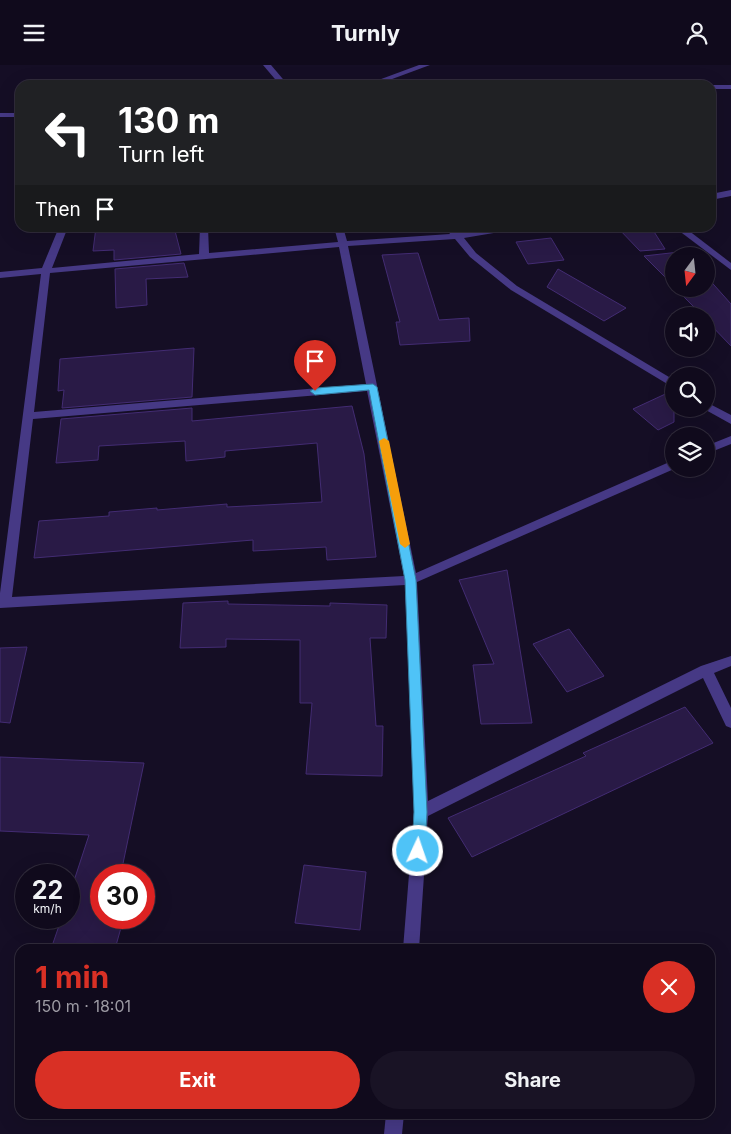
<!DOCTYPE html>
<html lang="en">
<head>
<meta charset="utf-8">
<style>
	:root { --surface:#100a1c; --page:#191325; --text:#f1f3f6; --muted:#9c9aa3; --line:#302b3b; --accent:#d93025 }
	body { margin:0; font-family:Inter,sans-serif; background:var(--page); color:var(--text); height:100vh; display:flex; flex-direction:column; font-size:19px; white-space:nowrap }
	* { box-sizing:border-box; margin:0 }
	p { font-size:16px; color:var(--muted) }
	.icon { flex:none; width:28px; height:28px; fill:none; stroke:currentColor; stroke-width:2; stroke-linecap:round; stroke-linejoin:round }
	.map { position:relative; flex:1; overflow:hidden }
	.panel { position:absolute; left:15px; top:879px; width:700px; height:175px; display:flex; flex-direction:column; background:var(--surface); border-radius:15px; box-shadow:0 5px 20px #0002,0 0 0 1px var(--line) }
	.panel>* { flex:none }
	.banner { position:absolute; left:15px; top:15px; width:701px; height:152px; border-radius:15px; box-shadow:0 5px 20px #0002,0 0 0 1px var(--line); background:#202124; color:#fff; overflow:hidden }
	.needle { width:32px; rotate:195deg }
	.controls { position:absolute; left:665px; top:182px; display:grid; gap:10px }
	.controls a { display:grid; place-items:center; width:50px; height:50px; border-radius:50%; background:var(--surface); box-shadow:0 5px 20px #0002,0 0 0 1px var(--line); font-size:25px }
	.speed { position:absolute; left:15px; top:799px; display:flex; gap:10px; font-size:25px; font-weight:700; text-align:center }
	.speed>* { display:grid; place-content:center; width:65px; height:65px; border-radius:50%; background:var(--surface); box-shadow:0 5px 20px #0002,0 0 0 1px var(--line); line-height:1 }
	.speed small { font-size:12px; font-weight:400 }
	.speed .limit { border:8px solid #d22; background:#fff; color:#111 }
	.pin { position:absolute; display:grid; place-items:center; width:42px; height:42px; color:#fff; margin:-51px -21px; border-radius:50% 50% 50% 0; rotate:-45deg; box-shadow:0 0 5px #0007 }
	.pin .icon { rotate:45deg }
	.me { position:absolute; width:55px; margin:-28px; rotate:3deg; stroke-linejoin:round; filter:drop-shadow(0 0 4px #0008) }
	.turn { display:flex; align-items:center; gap:18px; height:105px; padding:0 20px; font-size:22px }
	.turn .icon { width:65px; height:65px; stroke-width:2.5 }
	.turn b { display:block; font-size:35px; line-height:42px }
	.then { display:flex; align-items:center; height:48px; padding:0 20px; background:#0003; gap:10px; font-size:19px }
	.round { display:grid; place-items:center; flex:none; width:52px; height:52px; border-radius:26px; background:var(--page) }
	.head { display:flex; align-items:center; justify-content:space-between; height:85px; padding:0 20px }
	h1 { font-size:30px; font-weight:700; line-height:38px; color:var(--accent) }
	.action { display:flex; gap:10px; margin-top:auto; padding:10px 20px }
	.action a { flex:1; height:58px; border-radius:30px; background:var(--accent); color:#fff; font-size:20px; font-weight:700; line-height:58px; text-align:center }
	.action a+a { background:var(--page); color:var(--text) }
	header { display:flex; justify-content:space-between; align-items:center; height:65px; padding:0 20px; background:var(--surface); font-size:22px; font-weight:700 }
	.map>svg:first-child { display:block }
</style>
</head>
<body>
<header><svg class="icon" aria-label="menu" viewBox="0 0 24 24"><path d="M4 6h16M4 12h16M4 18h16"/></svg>Turnly<svg class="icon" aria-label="person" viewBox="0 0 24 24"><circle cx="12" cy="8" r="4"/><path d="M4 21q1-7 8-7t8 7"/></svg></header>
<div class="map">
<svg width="731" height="1069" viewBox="0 0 731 1069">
	<rect width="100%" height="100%" fill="#150e25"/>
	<!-- building -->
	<g fill="#291a46" stroke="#432c73">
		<path d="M96,162H174L181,189L114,195V185L93,186Z"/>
		<path d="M617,162H651L665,184L640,186Z"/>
		<path d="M551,173L564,195L528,199L516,177Z"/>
		<path d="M688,186L692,191H674V221L644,191Z"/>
		<path d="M418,188L439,255L469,253L470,276L400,280L396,257H400L382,190Z"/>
		<path d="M184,198L188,212L146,214L147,240L116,243L115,204Z"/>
		<path d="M558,204L626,243L604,256L547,222Z"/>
		<path d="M706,211L731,239V281L706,255V251H703L676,224H706Z"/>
		<path d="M194,283L192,332L62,343L64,325L58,326L60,294Z"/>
		<path d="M674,325V357L658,365L633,344Z"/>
		<path d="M352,341L364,389L376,492L327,495L326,482L253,486V475L34,493L39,456L109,451V447L157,443V445L227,439V442L322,437L317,378L225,386V392L186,396L185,376L99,381L98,395L56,398L61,354L192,343V356Z"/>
		<path d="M507,505L532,658L481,659L473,600L494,599L459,515Z"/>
		<path d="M228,536V539L330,541V538L387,540L386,573H370L376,661H383L382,711L306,709L312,638H300V575L226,574V582L180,583L183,538Z"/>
		<path d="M569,564L604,611L567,627L533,579Z"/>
		<path d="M27,582L10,658L0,657V583Z"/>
		<path d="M685,642L713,678L472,792L448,753L586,691L583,688Z"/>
		<path d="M0,692L144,698L121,808L134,810H101V852H124L115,884H51L62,852H69V831L89,770L0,766Z"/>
		<path d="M304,800L366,807L360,865L295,858Z"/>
	</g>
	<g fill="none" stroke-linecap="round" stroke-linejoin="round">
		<!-- minor -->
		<g fill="#463985" fill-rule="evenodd">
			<path d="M263,0H271L288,20H280Z"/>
			<path d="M419,0H430L376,20H365Z"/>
			<path d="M710,20H731V24H711Z"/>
			<rect x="0" y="48" width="20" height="4"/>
			<path d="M731,125V131L711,135V129Z"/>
			<path d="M59,162H68L52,203L199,189L200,162H208L209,188L338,177L334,162H343L347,176L450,169L445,162H454L459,168L505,162H529L464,173L476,188L517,221L674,315V323L511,225L470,192L455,174L348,181L416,508L674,395V404L417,517L428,736L701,601L731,591V601L714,608L731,643V663L726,661L703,613L428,751L419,884H403L414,747L405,520L0,543V528L41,209L0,213V207L42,203ZM339,182L366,319L34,347L50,208ZM367,326L404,511L12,532L33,354Z"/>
			<path d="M674,162H684L731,198V205Z"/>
			<path d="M706,337L731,350V359L704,344H706Z"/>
			<path d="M731,371V379L706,389V381Z"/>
			<path d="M386,1049H404L402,1069H384Z"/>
		</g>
	</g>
	<!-- route -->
	<path fill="#4fc3f7" stroke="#337fa1" d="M373,319L377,322L416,515L427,747L425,786L423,791L418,793L414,791L412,786L414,747L405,515L369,325L315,330L310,326L315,323Z"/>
	<!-- slow -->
	<path fill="#f59e0b" d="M384,373L389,376L410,479L405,483L400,479L379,376Z"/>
</svg>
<div class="controls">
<a><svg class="needle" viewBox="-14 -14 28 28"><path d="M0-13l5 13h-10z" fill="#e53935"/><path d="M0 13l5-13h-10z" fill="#9c9aa3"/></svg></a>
<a><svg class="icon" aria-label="sound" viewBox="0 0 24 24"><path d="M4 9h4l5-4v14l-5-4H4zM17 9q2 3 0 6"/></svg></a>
<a><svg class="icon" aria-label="search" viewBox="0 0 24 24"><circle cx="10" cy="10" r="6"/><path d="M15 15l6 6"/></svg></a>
<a><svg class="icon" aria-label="layers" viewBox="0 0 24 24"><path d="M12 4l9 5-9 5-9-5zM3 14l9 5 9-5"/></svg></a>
</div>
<div class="speed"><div>22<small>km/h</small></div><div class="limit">30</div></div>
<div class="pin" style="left:315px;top:326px;background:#d93025"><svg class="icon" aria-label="arrive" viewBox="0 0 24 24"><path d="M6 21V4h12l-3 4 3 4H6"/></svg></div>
<svg class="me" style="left:418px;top:786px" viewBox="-20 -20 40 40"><circle r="17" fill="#4fc3f7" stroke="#fff" stroke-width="3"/><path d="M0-11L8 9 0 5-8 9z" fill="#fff"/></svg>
<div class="banner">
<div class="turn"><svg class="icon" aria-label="left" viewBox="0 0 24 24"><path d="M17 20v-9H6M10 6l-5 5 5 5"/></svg><div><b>130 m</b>Turn left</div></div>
<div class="then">Then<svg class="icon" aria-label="arrive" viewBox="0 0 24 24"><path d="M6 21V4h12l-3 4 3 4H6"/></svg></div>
</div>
<section class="panel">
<div class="head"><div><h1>1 min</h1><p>150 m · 18:01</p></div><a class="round" style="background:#d93025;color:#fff"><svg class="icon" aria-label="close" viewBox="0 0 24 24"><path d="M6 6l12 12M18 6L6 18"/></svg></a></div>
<div class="action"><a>Exit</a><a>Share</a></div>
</section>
</div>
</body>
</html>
